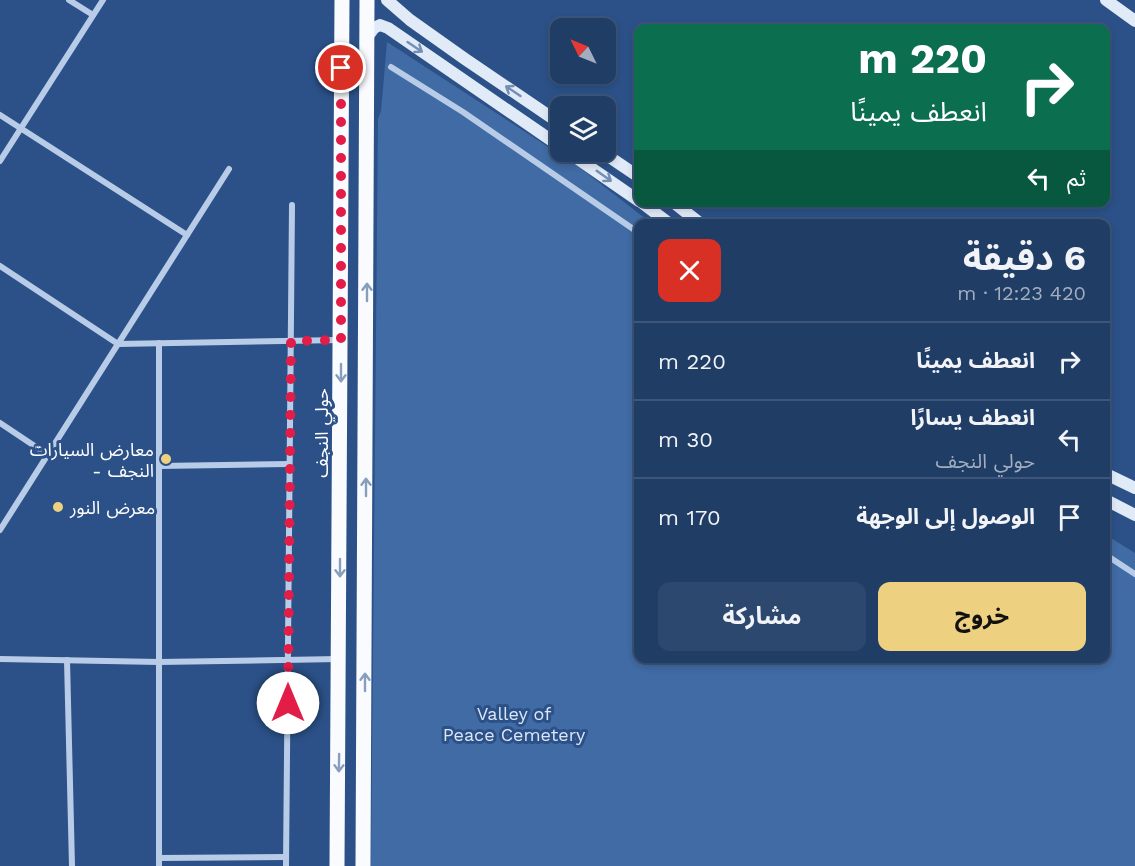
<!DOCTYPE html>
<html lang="ar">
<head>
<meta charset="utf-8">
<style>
	:root { --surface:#203d66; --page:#2d486f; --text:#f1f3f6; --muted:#a2aebf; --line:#3d567a; --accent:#eed180 }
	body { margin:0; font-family:"Work Sans","Noto Sans Arabic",sans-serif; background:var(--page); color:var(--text); direction:rtl; height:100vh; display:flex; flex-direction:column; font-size:22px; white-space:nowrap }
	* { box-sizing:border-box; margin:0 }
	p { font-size:20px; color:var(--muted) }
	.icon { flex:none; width:33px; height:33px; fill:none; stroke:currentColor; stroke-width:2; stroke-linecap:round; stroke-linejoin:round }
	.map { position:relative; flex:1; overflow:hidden; direction:ltr }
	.sheet { position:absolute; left:634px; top:219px; width:476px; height:444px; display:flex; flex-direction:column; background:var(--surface); border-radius:12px; box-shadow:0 3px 9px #0003,0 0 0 2px var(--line); direction:rtl }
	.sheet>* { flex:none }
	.hud { position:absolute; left:634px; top:24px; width:476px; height:183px; border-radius:12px; box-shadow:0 3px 9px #0003,0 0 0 2px var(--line); direction:rtl; background:#0b6e4f; color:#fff; overflow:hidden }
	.needle { width:39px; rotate:313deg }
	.controls { position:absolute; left:550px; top:18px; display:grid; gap:12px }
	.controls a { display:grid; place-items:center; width:66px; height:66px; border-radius:12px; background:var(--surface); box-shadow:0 3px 9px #0003,0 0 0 2px var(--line); font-size:30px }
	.pin { position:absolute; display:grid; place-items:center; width:51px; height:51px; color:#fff; margin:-26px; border:3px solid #fff; border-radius:50%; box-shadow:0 2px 6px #0007 }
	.me { position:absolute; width:66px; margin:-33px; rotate:0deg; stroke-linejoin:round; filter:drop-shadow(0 0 4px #0008) }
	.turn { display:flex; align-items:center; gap:21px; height:126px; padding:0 24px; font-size:27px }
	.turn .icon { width:78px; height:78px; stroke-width:2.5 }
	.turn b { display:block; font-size:42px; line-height:51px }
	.then { display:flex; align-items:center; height:57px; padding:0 24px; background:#0003; gap:12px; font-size:22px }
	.round { display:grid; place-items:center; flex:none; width:63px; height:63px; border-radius:12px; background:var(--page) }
	.summary { display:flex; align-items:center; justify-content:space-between; height:102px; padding:0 24px }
	h1 { font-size:36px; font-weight:700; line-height:45px }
	.button { display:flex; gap:12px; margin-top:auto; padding:12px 24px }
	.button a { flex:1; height:69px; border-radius:12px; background:var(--accent); color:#111; font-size:24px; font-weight:700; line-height:69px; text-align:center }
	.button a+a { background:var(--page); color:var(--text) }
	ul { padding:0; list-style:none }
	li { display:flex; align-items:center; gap:18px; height:78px; padding:0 24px; border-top:2px solid var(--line) }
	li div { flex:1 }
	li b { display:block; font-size:22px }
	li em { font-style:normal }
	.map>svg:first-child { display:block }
</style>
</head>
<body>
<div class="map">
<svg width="1135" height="866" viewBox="0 0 1135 866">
	<rect width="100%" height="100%" fill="#2b5188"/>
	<!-- green -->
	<path fill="#406ba4" d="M387,42L579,167L651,223L639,224V658H1106V535L1135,553V866H371L378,119L381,111Z"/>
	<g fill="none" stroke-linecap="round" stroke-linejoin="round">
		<!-- street -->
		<g stroke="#b8cce8" stroke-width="6">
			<path d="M69,0L93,15"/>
			<path d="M391,67L463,112L639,233"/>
			<path d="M0,115L187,235"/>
			<path d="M0,161L103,0"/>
			<path d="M0,266L118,344L340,340"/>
			<path d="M159,343V866"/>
			<path d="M0,423L48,455"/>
			<path d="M159,466L289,464"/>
			<path d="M0,530L229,169"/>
			<path d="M1106,555L1135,574"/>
			<path d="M0,659L159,662L339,659"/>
			<path d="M67,660L72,866"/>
			<path d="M159,858L286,857"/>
			<path d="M286,866L292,205"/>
		</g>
		<!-- secondary -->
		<g stroke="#e1eaf7" stroke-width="12">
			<path d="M387,0L410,20L465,59L561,124"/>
			<path d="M1106,0L1135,21"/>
			<path d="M368,36L374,28L380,25L388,28L561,147"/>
			<path d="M568,152L639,201"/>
			<path d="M602,152L639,177"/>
			<path d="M641,202L670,224"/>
			<path d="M673,202L701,224"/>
			<path d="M1106,474L1135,488"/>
			<path d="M1106,500L1135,515"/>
		</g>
		<!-- primary -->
		<g stroke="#f9fbfe" stroke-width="15">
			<path d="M337,866L342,0"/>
			<path d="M363,866L367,0"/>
		</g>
	</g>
	<!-- one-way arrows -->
	<defs><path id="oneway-shaft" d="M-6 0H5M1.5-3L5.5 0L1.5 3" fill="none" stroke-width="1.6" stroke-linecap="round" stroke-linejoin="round" transform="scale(1.5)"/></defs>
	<g stroke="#748eb4">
		<use href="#oneway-shaft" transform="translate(415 47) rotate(34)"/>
		<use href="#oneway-shaft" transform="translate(513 91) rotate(-146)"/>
		<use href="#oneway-shaft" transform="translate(604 176) rotate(35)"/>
	</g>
	<g stroke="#889ebd">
		<use href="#oneway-shaft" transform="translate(367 292) rotate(-90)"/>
		<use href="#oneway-shaft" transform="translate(341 373) rotate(90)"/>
		<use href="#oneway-shaft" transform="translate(366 487) rotate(-90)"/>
		<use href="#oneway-shaft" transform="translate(340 568) rotate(90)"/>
		<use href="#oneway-shaft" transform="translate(365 682) rotate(-90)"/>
		<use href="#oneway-shaft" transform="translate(339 763) rotate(91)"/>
	</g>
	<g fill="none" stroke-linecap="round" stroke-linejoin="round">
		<!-- route -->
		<path stroke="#e11d48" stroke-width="10" stroke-dasharray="0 18" d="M288,703L291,341L341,340V68"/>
	</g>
	<!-- markers -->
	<g fill="#eed180" stroke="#2b5188" stroke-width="2">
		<circle cx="166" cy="459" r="6"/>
		<circle cx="58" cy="507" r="6"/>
	</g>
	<g text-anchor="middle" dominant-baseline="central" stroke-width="6" stroke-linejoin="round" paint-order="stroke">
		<!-- street labels -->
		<g font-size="18" fill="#fff" stroke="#2b5188">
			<text transform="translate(321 433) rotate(-90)">حولي النجف</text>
		</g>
		<!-- poi labels -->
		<g font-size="18" fill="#fff" stroke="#2b5188" text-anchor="end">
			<text x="154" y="449">معارض السيارات<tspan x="154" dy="21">- النجف</tspan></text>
			<text x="70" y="507" text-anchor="start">معرض النور</text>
		</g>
		<!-- park labels -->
		<g font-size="18" fill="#dbe7f7" stroke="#2b5188">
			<text x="514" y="713">Valley of<tspan x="514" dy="21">Peace Cemetery</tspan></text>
		</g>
	</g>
</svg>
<div class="controls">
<a><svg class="needle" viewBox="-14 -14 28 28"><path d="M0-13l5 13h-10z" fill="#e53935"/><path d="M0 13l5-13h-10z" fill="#a2aebf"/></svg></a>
<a><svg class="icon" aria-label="layers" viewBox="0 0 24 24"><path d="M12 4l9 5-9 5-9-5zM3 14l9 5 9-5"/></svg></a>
</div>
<div class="pin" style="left:341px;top:68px;background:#d93025"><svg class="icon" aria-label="arrive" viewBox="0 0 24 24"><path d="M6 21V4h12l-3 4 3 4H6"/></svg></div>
<svg class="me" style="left:288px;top:703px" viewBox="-20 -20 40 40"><circle r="19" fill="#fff"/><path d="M0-13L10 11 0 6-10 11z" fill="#e11d48"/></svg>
<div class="hud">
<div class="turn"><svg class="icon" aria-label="right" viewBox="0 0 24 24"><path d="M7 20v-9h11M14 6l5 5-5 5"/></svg><div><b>220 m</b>انعطف يمينًا</div></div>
<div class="then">ثم<svg class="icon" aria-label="left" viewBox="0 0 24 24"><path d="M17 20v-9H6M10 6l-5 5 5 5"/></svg></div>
</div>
<section class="sheet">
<div class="summary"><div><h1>6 دقيقة</h1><p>420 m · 12:23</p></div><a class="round" style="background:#d93025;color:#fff"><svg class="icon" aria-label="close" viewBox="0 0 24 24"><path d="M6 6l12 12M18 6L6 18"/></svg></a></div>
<ul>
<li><svg class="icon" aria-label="right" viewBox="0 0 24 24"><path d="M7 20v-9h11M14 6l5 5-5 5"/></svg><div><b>انعطف يمينًا</b></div><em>220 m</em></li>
<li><svg class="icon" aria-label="left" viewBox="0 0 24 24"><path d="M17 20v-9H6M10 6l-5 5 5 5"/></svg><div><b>انعطف يسارًا</b><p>حولي النجف</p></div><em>30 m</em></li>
<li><svg class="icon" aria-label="arrive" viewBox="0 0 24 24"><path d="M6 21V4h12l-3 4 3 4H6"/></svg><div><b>الوصول إلى الوجهة</b></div><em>170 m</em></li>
</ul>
<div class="button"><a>خروج</a><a>مشاركة</a></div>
</section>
</div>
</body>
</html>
